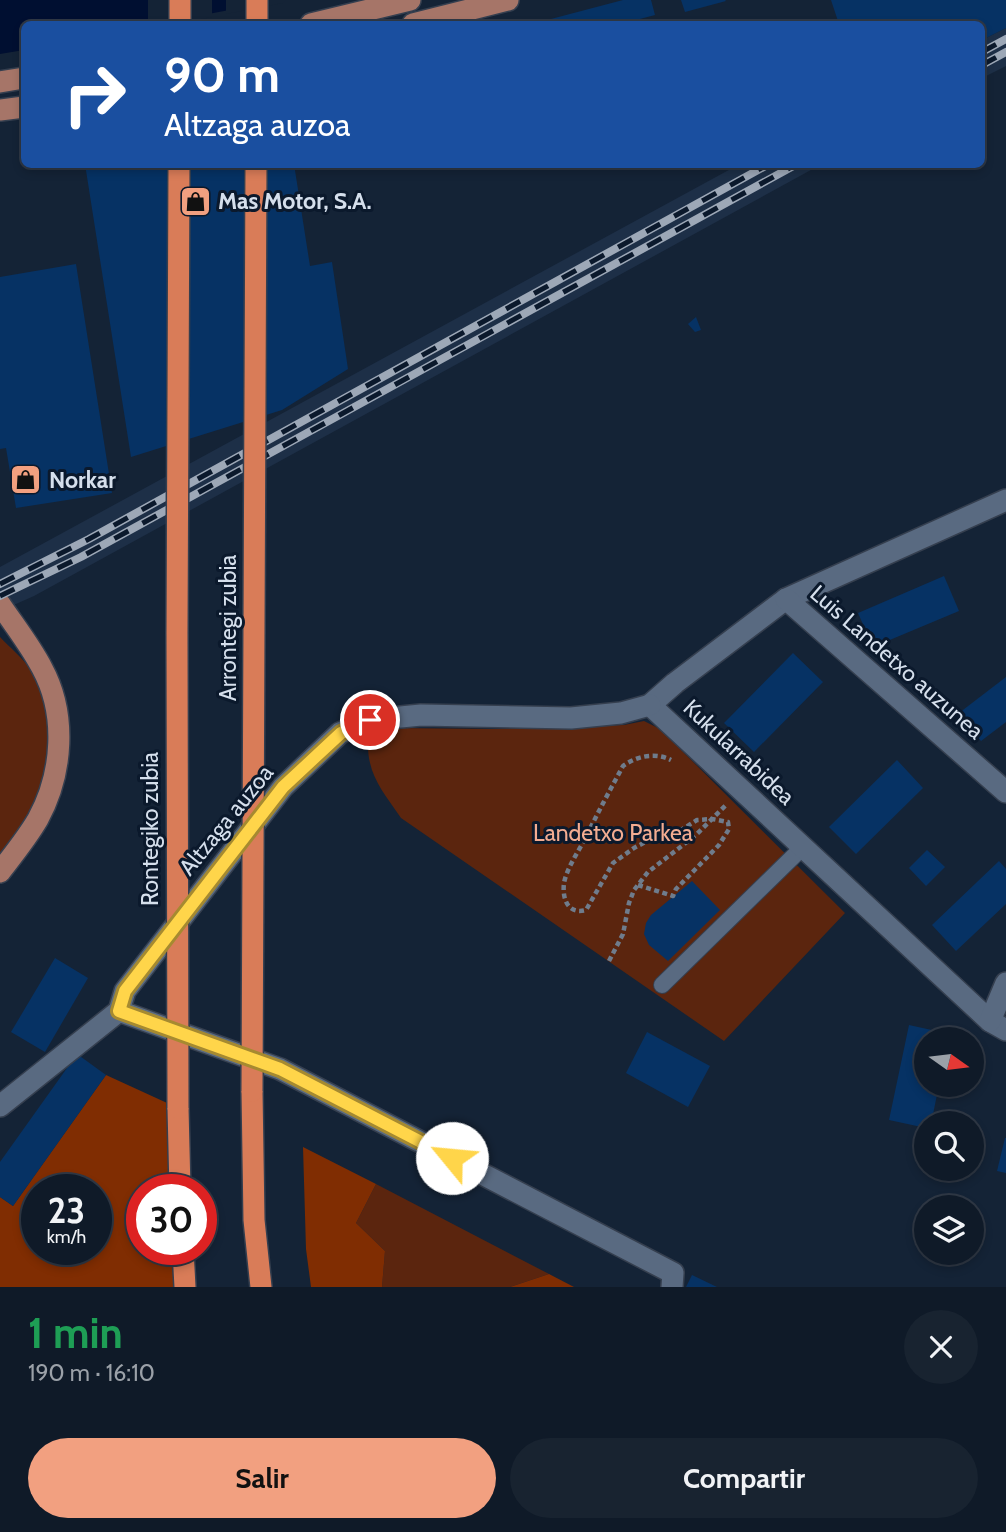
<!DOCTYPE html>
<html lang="es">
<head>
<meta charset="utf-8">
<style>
	:root { --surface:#0f1a28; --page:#182330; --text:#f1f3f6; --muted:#9ba1a8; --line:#2f3845; --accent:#f2a080 }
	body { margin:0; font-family:Cabin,sans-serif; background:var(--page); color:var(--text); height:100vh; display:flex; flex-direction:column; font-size:26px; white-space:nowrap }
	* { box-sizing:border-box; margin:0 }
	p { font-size:23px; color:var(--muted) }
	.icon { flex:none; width:38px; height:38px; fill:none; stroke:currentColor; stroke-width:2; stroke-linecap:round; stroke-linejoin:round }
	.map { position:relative; height:1287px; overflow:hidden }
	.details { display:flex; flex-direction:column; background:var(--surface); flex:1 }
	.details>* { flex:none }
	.hud { position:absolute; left:21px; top:21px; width:964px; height:147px; border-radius:10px; box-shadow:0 4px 10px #0003,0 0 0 2px var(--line); background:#1a4fa0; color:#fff; overflow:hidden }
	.needle { width:46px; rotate:104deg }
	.tools { position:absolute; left:914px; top:1027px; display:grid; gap:14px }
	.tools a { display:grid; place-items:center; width:70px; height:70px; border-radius:50%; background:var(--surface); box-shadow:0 4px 10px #0003,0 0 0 2px var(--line); font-size:35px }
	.speed { position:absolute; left:21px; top:1174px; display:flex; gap:14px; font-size:35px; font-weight:700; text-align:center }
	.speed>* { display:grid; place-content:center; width:91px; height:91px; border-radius:50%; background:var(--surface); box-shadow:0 4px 10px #0003,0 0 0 2px var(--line); line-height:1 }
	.speed small { font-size:18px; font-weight:400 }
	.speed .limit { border:10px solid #d22; background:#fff; color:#111 }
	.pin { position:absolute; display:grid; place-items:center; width:60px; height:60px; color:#fff; margin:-30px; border:4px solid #fff; border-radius:50%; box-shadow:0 2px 7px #0007 }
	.me { position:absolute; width:77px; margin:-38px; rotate:298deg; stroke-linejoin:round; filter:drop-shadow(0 0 5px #0008) }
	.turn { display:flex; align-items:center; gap:24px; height:147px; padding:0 28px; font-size:32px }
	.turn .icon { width:91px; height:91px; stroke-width:2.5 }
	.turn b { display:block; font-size:49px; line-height:60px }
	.round { display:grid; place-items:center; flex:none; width:74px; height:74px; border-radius:37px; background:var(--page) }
	.head { display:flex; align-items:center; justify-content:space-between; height:119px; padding:0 28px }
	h1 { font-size:42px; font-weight:800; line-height:52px; color:#1e9e55 }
	.cta { display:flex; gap:14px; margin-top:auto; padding:14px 28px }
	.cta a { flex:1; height:80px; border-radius:42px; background:var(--accent); color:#111; font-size:28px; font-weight:800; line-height:80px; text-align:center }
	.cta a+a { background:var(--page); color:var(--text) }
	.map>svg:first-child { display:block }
</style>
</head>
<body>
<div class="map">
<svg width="1006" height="1287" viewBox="0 0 1006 1287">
	<rect width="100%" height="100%" fill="#142336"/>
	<!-- built -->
	<g fill="#1d2f47">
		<path d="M1006,28V66L982,78V40Z"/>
		<path d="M738,165H820L34,596L0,611V567Z"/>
	</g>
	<!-- green -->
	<g fill="#5b250e">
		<path d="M0,637C9,647 22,657 30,669C68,730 44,804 0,854Z"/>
		<path d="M644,721L660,729L845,913L724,1041L401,818C381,789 366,773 368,737L391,728L492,729L624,725Z"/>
		<path d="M376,1184L549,1274L510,1287H382L385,1251L356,1223Z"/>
	</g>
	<!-- forest -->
	<g fill="#802d02" fill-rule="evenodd">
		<path d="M106,1075L178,1108L180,1190H142V1250H183L185,1287H0V1197L13,1206ZM37,1190H96V1250H37Z"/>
		<path d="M303,1147L376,1184L356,1223L385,1251L382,1287H311L306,1249Z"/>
		<path d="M549,1274L574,1287H510Z"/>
	</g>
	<!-- water -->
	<path fill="#000f31" d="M0,0H283L155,24H24V50L0,54Z"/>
	<!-- pier -->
	<g fill="#142336">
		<path d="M148,0H212V17L174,24H148Z"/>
		<path d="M226,0H286L283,3L226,14Z"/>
	</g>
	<!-- building -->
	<g fill="#063264">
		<path d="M623,0H651L655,15L621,24H532Z"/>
		<path d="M681,0H725L726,1L685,12Z"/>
		<path d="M831,0H1006V28L982,40V24H839Z"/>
		<path d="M85,164H294L310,266L332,262L348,369L282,410L131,457Z"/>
		<path d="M76,264L112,493L16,508L6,448L0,449V277Z"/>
		<path d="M696,317L701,330L695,332L688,324Z"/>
		<path d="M944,576L959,611L873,647L858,613Z"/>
		<path d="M793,653L823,682L754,752L724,723Z"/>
		<path d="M1006,677V722L981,741L959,713Z"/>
		<path d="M897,760L923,788L856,854L829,827Z"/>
		<path d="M927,850L945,867L926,886L909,868Z"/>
		<path d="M999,861L1006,869V904L956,951L932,925Z"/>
		<path d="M692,881L720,910L668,961L649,945L644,934L646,923L651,915Z"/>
		<path d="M55,958L88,978L45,1052L11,1032Z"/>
		<path d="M909,1025L950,1034L949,1040H926V1085H939L931,1124H926V1128L889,1120Z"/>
		<path d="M647,1032L710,1066L688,1107L626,1073Z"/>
		<path d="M77,1054L106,1075L13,1206L0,1197V1162Z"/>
		<path d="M1005,1138H1006V1173L997,1171Z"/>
		<path d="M692,1275L717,1287H686Z"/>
	</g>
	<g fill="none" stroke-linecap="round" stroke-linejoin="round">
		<defs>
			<path id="service" d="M662,985L803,847"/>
			<g id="minor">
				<path d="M1006,500L786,599L675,683L650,705L990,1021L1006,1030"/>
				<path d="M786,599L1006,792"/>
				<path d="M119,1011L280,1069L673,1273L672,1287"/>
				<path d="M990,1021L1006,983"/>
				<path d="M0,1106L119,1011L125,991L283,787L340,733L370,720L421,715L571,718L621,713L650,705"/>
			</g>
			<g id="primary">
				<path d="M311,24L410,0"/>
				<path d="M413,24L508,0"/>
				<path d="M0,82L24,78"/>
				<path d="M0,110L24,107"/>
				<path d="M0,604C14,625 30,645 42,668C67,714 63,773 38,819C27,838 13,855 0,872"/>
			</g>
			<g id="motorway">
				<path d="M180,24V0"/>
				<path d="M257,24V0"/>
				<path d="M252,1091L254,1220L261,1287"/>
				<path d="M178,1108L180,1190"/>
				<path d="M183,1250L185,1287"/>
			</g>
		</defs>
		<!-- service casing -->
		<use href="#service" stroke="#353f4f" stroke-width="18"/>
		<!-- minor casing -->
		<use href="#minor" stroke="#353f4f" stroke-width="24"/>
		<!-- primary casing -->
		<use href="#primary" stroke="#353f4f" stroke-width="24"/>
		<!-- motorway casing -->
		<use href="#motorway" stroke="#353f4f" stroke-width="24"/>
		<!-- path -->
		<g stroke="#6f7c8c" stroke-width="4.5" stroke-dasharray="5 3.5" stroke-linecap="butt">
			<path d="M638,885L673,896L676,889L719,845L729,829L728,822L712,819L697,820L681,830L655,837L634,848L613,863L586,910C568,915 562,899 564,883C567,868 578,852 585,839C597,814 610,790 623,766C637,756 655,752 671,760"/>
			<path d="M609,961L623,934L629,903L634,890L648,872L696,835L726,805"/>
		</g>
		<!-- service -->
		<use href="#service" stroke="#596a81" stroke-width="16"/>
		<!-- minor -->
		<use href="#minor" stroke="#596a81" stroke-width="21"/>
		<!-- primary -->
		<use href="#primary" stroke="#a67568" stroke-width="21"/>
		<!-- motorway -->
		<use href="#motorway" stroke="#d97c58" stroke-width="21"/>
		<defs>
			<g id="rail">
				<path d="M982,52L1006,39"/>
				<path d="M982,65L1006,52"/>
				<path d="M0,584L89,539L769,164"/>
				<path d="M0,596L81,557L797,164"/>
			</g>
		</defs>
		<!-- rail casing -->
		<use href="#rail" stroke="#9da8b7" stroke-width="8"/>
		<!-- rail -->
		<use href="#rail" stroke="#0b192c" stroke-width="5" stroke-dasharray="16" stroke-linecap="butt"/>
		<defs>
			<g id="motorway-bridge">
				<path d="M252,1091L256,164"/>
				<path d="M178,1108L177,634L179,164"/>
			</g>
		</defs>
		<!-- motorway-bridge casing -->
		<use href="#motorway-bridge" stroke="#353f4f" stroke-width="24" stroke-linecap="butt"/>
		<!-- motorway-bridge -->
		<use href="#motorway-bridge" stroke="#d97c58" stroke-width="21"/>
	</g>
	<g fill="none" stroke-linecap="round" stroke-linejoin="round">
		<defs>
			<path id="route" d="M370,720L341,733L283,787L125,991L119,1011L280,1069L452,1158"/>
		</defs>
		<!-- route casing -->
		<use href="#route" stroke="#a68a30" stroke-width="18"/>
		<!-- route -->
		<use href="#route" stroke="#ffd54a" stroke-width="12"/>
	</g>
	<!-- icons -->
	<defs>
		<symbol id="shop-square" viewBox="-11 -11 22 22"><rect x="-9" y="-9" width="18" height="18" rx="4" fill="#f2a080" stroke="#0b192c"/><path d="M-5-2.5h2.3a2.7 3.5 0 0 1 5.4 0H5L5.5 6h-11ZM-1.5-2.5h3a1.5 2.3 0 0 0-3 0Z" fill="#111"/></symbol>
	</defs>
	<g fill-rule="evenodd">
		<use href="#shop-square" x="178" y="184" width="35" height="35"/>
		<use href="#shop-square" x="8" y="462" width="35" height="35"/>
	</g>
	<g text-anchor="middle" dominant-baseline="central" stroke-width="6" stroke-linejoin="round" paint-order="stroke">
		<!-- poi labels -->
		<g font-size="23" font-weight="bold" fill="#d5dfec" stroke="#0b192c" text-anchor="start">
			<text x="218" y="201">Mas Motor, S.A.</text>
			<text x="49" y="480">Norkar</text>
		</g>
		<!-- street labels -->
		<g font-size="23" fill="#d5dfec" stroke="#0b192c">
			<text transform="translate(228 628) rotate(-90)">Arrontegi zubia</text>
			<text transform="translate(897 662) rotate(41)">Luis Landetxo auzunea</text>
			<text transform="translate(739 752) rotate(43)">Kukularrabidea</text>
			<text transform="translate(226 820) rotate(-51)">Altzaga auzoa</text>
			<text transform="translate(150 829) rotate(-90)">Rontegiko zubia</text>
		</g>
		<!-- park labels -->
		<g font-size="23" fill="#f3ac91" stroke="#0b192c">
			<text x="613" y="833">Landetxo Parkea</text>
		</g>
	</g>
</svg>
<div class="tools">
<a><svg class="needle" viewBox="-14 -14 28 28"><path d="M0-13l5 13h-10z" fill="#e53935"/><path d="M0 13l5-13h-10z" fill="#9ba1a8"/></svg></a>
<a><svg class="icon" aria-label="search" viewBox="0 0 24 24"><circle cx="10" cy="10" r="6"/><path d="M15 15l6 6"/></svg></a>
<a><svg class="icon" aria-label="layers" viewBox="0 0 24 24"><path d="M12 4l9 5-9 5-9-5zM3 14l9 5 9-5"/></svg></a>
</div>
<div class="speed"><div>23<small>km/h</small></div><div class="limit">30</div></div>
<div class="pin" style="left:370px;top:720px;background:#d93025"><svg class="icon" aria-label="arrive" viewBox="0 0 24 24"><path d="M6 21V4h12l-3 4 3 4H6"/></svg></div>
<svg class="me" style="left:452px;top:1158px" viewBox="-20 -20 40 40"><circle r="19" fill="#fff"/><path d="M0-13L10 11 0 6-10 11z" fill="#ffd54a"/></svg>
<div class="hud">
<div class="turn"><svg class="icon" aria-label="right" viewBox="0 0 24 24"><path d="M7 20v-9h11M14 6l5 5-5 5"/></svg><div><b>90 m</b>Altzaga auzoa</div></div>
</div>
</div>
<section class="details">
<div class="head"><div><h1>1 min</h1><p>190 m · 16:10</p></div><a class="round"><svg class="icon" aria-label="close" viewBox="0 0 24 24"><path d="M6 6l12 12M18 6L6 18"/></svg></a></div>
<div class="cta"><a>Salir</a><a>Compartir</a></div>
</section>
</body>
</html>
